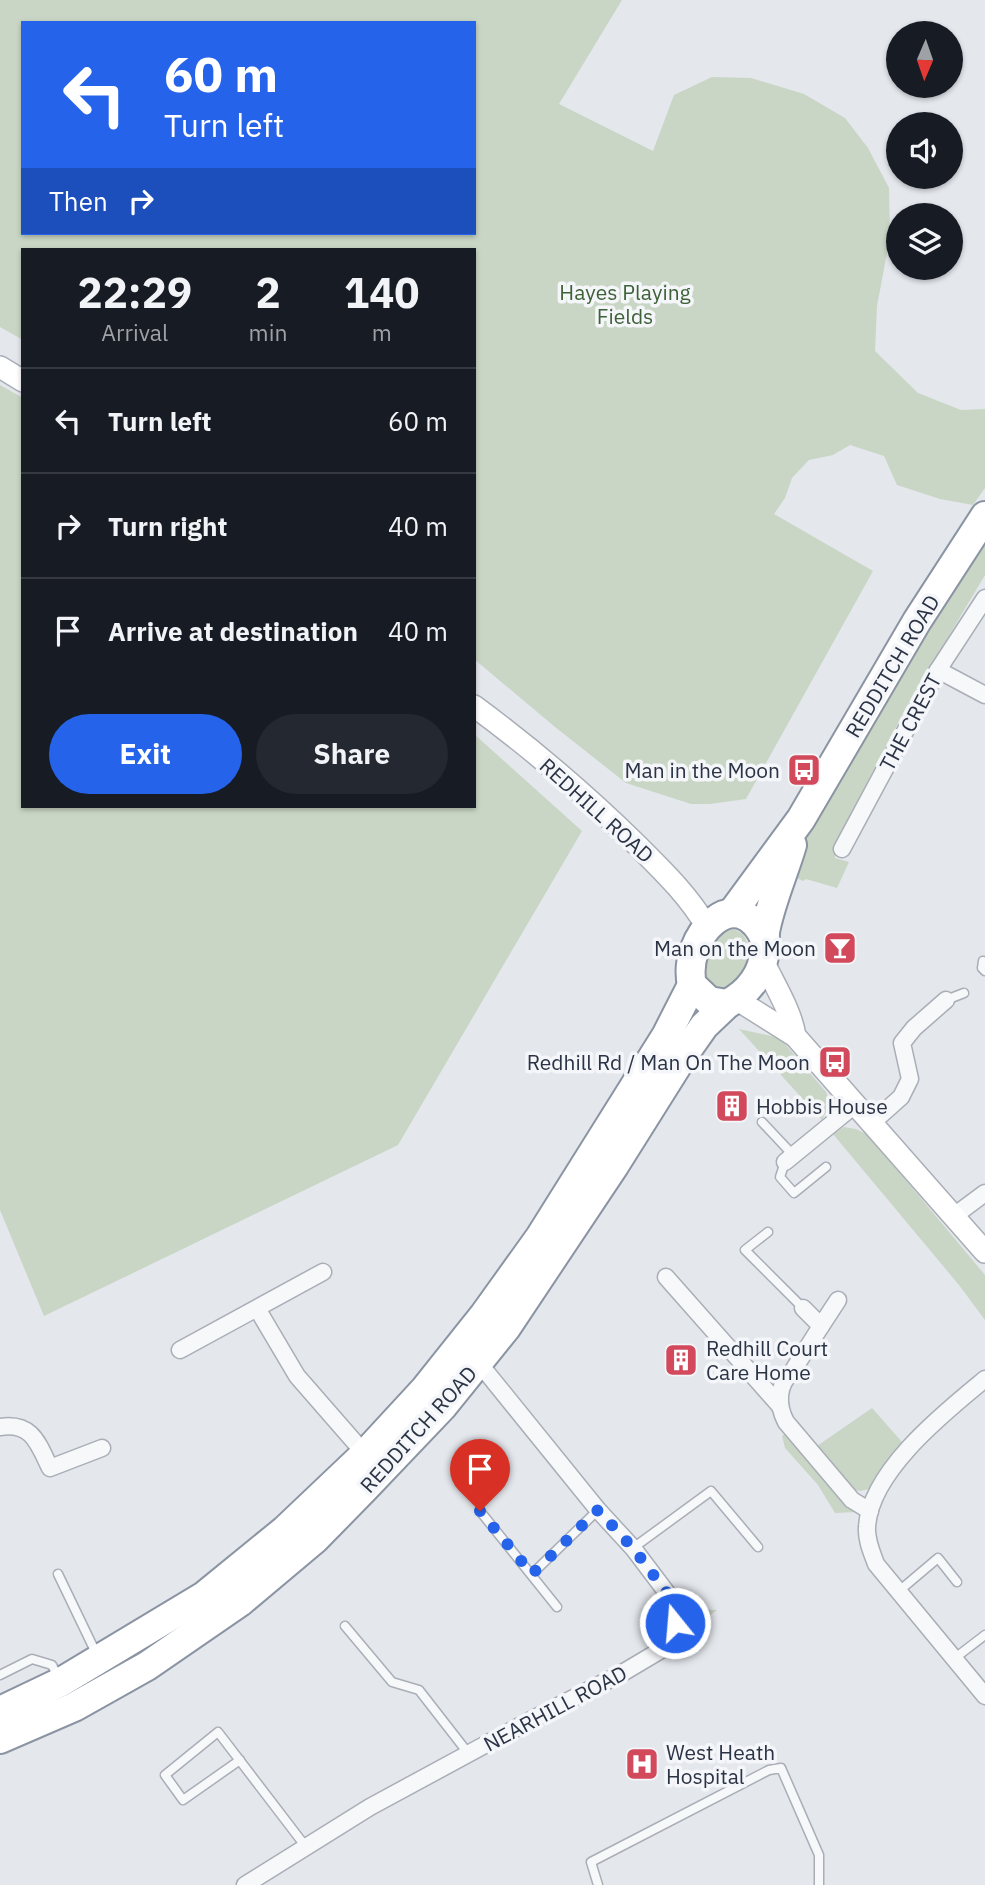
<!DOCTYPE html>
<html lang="en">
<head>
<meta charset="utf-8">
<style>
	:root { --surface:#171b24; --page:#242831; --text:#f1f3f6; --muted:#9ea1a6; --line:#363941; --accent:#2563eb }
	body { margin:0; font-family:"IBM Plex Sans",sans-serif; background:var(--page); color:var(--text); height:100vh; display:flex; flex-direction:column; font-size:26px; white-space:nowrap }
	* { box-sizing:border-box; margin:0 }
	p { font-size:23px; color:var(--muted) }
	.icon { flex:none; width:38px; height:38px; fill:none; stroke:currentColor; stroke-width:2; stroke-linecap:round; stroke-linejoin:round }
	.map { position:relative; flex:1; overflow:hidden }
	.sheet { position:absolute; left:21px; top:248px; width:455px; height:560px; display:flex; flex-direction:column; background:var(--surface); border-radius:0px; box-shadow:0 2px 5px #0004 }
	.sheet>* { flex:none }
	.banner { position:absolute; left:21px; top:21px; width:455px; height:214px; border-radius:0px; box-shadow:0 2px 5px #0004; background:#2563eb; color:#fff; overflow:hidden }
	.needle { width:46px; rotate:182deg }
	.controls { position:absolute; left:886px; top:21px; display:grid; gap:14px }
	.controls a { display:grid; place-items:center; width:77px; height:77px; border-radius:50%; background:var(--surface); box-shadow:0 2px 5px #0004; font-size:35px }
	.pin { position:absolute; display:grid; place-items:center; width:60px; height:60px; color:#fff; margin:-72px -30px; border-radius:50% 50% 50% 0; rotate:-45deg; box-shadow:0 0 7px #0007 }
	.pin .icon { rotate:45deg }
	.me { position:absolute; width:77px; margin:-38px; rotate:343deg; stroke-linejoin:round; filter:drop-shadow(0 0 5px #0008) }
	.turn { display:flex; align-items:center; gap:24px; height:147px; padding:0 28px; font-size:32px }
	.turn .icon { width:91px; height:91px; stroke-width:2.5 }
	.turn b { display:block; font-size:49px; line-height:60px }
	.then { display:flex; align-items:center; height:66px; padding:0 28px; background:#0003; gap:14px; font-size:26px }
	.eta { display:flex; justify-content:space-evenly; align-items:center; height:119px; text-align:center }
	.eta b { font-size:42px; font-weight:800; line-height:49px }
	.primary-button { display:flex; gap:14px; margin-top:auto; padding:14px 28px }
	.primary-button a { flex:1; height:80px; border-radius:42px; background:var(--accent); color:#fff; font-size:28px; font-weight:800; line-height:80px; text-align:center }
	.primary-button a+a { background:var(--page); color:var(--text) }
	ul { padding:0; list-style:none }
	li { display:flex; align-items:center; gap:21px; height:105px; padding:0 28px; border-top:2px solid var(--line) }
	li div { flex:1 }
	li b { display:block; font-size:26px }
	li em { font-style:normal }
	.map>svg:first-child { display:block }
</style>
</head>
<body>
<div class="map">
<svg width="985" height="1885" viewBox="0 0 985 1885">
	<rect width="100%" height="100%" fill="#e4e7ec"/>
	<!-- green -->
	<g fill="#c9d6c5" fill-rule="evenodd">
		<path d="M0,0H622L559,104L653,151L674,95L712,77L751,78L804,94L845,118L868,148L889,188L890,237L877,306L875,351L918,393L961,410L985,409V488L973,505L940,499L897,485L884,456L850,445L833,455L809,460L792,478L785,498L774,514L873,571L746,799L710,804H691L626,783L555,727L474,659V250H23V340L0,327ZM23,23H474V233H23Z"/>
		<path d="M0,385L23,398V807H474V734L582,831L398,1145L44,1316L0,1210Z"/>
		<path d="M985,531V575L907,706L836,842L835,858L849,862L837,888L806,879L803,881L797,878L800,846L805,828Z"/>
		<path d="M726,929L736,930L743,934C758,962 744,974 724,993L705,986C704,958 698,944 726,929Z"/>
		<path d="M739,1029L780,1038L826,1092L830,1104L822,1120Z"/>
		<path d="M844,1127L856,1129L868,1135L985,1275V1320L959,1285L833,1134Z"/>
		<path d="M872,1408L902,1442L870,1489L860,1491L851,1489L817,1446Z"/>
		<path d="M786,1433L857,1512L835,1513L818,1485L785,1448L782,1436Z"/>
		<path d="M682,1609L717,1610L677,1640Z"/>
	</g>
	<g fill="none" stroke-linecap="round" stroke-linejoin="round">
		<defs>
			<g id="lane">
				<path d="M983,961L982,968L985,971"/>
				<path d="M946,1000L964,993"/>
				<path d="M762,1122L793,1155"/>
				<path d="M785,1162L780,1177L794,1193L826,1167"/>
				<path d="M768,1232L745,1250L803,1308"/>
				<path d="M480,1511L557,1607"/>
				<path d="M633,1548L711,1491L758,1547"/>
				<path d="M58,1574L96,1653"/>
				<path d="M532,1574L598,1510"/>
				<path d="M899,1591L938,1558L957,1582"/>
				<path d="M345,1626L392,1682L419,1690L468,1753"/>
				<path d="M955,1658L985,1635"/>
				<path d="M0,1675L32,1659L52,1665L58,1677"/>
				<path d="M240,1760L183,1800L165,1775L218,1732L306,1847"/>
				<path d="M598,1885L591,1862L769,1770L781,1768L819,1855V1885"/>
			</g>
			<g id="street">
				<path d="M938,670L985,695"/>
				<path d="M842,849L938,670L985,598"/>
				<path d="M873,1122L901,1097L910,1079L902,1043L914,1028L946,1000"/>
				<path d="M785,1162L856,1104"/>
				<path d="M954,1216L985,1193"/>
				<path d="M666,1277L780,1406"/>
				<path d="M803,1308L821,1326L838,1300"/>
				<path d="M258,1310L297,1376L365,1454"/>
				<path d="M821,1326L792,1372C777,1385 777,1405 786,1422L852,1500L870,1511"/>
				<path d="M180,1350L323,1272"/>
				<path d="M985,1379C945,1412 870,1471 867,1527C866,1540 872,1553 876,1564L985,1696"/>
				<path d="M0,1427C32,1422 38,1443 50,1468L102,1448"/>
				<path d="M245,1885L370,1807L527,1722L624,1672L666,1647L673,1637L676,1608L670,1597L633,1548L598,1510L479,1363"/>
			</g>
			<g id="secondary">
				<path d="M0,367L23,381"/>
				<path d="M474,706C531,748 586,795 637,845C663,871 688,895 707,927"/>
				<path d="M763,960C774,985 791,1010 795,1036"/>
				<path d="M736,999L795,1036L985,1252"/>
			</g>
			<g id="highway">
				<path d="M732,913L801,819L917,621L985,516"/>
				<path d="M765,939C737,879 681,936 692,985L709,1001L727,1004C748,993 763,974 765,949C765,942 764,934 766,927C772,899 784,872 792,845"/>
				<path d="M0,1711L61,1682L204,1596L285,1530L365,1454L425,1389L484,1315L540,1237L666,1036L692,985"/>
				<path d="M0,1739L74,1707L147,1666L240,1602L315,1539L363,1490L443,1406L506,1328L614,1166L685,1053L704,1026L727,1004"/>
			</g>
		</defs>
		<!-- lane casing -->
		<use href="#lane" stroke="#a9aeb7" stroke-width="11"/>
		<!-- street casing -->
		<use href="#street" stroke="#a9aeb7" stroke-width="19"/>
		<!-- secondary casing -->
		<use href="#secondary" stroke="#a9aeb7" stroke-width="24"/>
		<!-- highway casing -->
		<use href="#highway" stroke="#8b94a3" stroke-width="32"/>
		<!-- lane -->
		<use href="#lane" stroke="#f7f8fa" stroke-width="8"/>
		<!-- street -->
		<use href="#street" stroke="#f7f8fa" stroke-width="16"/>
		<!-- secondary -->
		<use href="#secondary" stroke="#fff" stroke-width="21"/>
		<!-- highway -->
		<use href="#highway" stroke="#fff" stroke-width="28"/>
	</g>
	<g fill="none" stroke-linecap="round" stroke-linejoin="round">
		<!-- route -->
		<path stroke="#2563eb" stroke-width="12" stroke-dasharray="0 21.6" d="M480,1511L532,1574L598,1510L633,1548L670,1597L676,1608L675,1623"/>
	</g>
	<!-- icons -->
	<defs>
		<symbol id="bus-square" viewBox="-11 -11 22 22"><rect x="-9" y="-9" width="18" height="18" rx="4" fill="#d1495b" stroke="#f4f6f9"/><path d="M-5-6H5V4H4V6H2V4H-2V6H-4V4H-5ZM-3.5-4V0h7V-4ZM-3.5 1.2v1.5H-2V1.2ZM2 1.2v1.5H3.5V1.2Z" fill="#fff"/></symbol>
		<symbol id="bar-square" viewBox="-11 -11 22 22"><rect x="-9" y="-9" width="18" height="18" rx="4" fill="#d1495b" stroke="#f4f6f9"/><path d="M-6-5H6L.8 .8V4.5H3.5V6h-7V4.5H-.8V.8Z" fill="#fff"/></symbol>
		<symbol id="building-square" viewBox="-11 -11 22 22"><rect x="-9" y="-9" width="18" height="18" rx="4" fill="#d1495b" stroke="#f4f6f9"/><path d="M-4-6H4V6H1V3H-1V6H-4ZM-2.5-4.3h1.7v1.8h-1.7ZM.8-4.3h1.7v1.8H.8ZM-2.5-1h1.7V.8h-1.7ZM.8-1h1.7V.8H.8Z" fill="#fff"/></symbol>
		<symbol id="hospital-square" viewBox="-11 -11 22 22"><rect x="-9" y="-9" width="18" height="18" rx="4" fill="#d1495b" stroke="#f4f6f9"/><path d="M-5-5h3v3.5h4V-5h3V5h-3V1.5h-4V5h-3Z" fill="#fff"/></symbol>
	</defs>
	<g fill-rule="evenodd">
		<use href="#bus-square" x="785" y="751" width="38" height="38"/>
		<use href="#bar-square" x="821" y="929" width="38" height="38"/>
		<use href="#bus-square" x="816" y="1043" width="38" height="38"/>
		<use href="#building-square" x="713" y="1087" width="38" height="38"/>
		<use href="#building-square" x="662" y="1341" width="38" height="38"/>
		<use href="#hospital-square" x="623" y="1745" width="38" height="38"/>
	</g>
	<g text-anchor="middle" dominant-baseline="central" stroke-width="7" stroke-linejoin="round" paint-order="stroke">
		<!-- park labels -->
		<g font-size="21" fill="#3f6138" stroke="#f4f6f9">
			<text x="625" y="292">Hayes Playing<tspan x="625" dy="24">Fields</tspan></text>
		</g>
		<!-- street labels -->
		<g font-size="21" fill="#2b3445" stroke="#f4f6f9">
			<text transform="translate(892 666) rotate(-59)">REDDITCH ROAD</text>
			<text transform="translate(910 722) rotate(-62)">THE CREST</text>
			<text transform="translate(597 810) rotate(42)">REDHILL ROAD</text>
			<text transform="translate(418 1429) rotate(-48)">REDDITCH ROAD</text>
			<text transform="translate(555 1708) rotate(-28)">NEARHILL ROAD</text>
		</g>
		<!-- poi labels -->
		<g font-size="21" fill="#2b3445" stroke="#f4f6f9" text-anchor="end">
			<text x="780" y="770">Man in the Moon</text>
			<text x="816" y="948">Man on the Moon</text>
			<text x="810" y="1062">Redhill Rd / Man On The Moon</text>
			<text x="756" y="1106" text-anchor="start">Hobbis House</text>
			<text x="706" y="1348" text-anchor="start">Redhill Court<tspan x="706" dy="24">Care Home</tspan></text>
			<text x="666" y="1752" text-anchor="start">West Heath<tspan x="666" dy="24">Hospital</tspan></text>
		</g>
	</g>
</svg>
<div class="controls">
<a><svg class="needle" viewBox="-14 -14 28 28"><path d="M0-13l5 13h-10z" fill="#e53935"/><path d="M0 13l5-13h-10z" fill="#9ea1a6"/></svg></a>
<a><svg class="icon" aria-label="sound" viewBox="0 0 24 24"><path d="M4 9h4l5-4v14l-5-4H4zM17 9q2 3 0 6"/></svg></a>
<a><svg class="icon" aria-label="layers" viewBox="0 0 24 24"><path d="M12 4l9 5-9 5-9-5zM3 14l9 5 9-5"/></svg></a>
</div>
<div class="pin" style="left:480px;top:1511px;background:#d93025"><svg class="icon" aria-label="arrive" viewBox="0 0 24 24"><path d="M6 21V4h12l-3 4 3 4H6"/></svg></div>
<svg class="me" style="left:675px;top:1623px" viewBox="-20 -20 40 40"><circle r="17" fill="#2563eb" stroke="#fff" stroke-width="3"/><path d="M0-11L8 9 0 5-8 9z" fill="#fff"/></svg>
<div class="banner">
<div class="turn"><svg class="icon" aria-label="left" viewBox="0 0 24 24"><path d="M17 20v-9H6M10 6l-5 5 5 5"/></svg><div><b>60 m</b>Turn left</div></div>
<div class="then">Then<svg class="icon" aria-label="right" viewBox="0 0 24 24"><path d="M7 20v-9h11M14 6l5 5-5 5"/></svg></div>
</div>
<section class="sheet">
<div class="eta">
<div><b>22:29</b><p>Arrival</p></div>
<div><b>2</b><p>min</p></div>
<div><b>140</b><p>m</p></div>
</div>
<ul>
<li><svg class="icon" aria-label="left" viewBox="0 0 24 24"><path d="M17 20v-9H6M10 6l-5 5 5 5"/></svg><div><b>Turn left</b></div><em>60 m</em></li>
<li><svg class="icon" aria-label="right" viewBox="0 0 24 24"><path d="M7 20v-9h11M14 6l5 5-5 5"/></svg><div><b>Turn right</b></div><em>40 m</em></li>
<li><svg class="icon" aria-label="arrive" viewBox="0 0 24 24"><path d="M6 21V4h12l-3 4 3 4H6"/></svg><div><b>Arrive at destination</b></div><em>40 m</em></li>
</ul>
<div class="primary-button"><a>Exit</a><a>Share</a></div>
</section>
</div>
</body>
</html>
